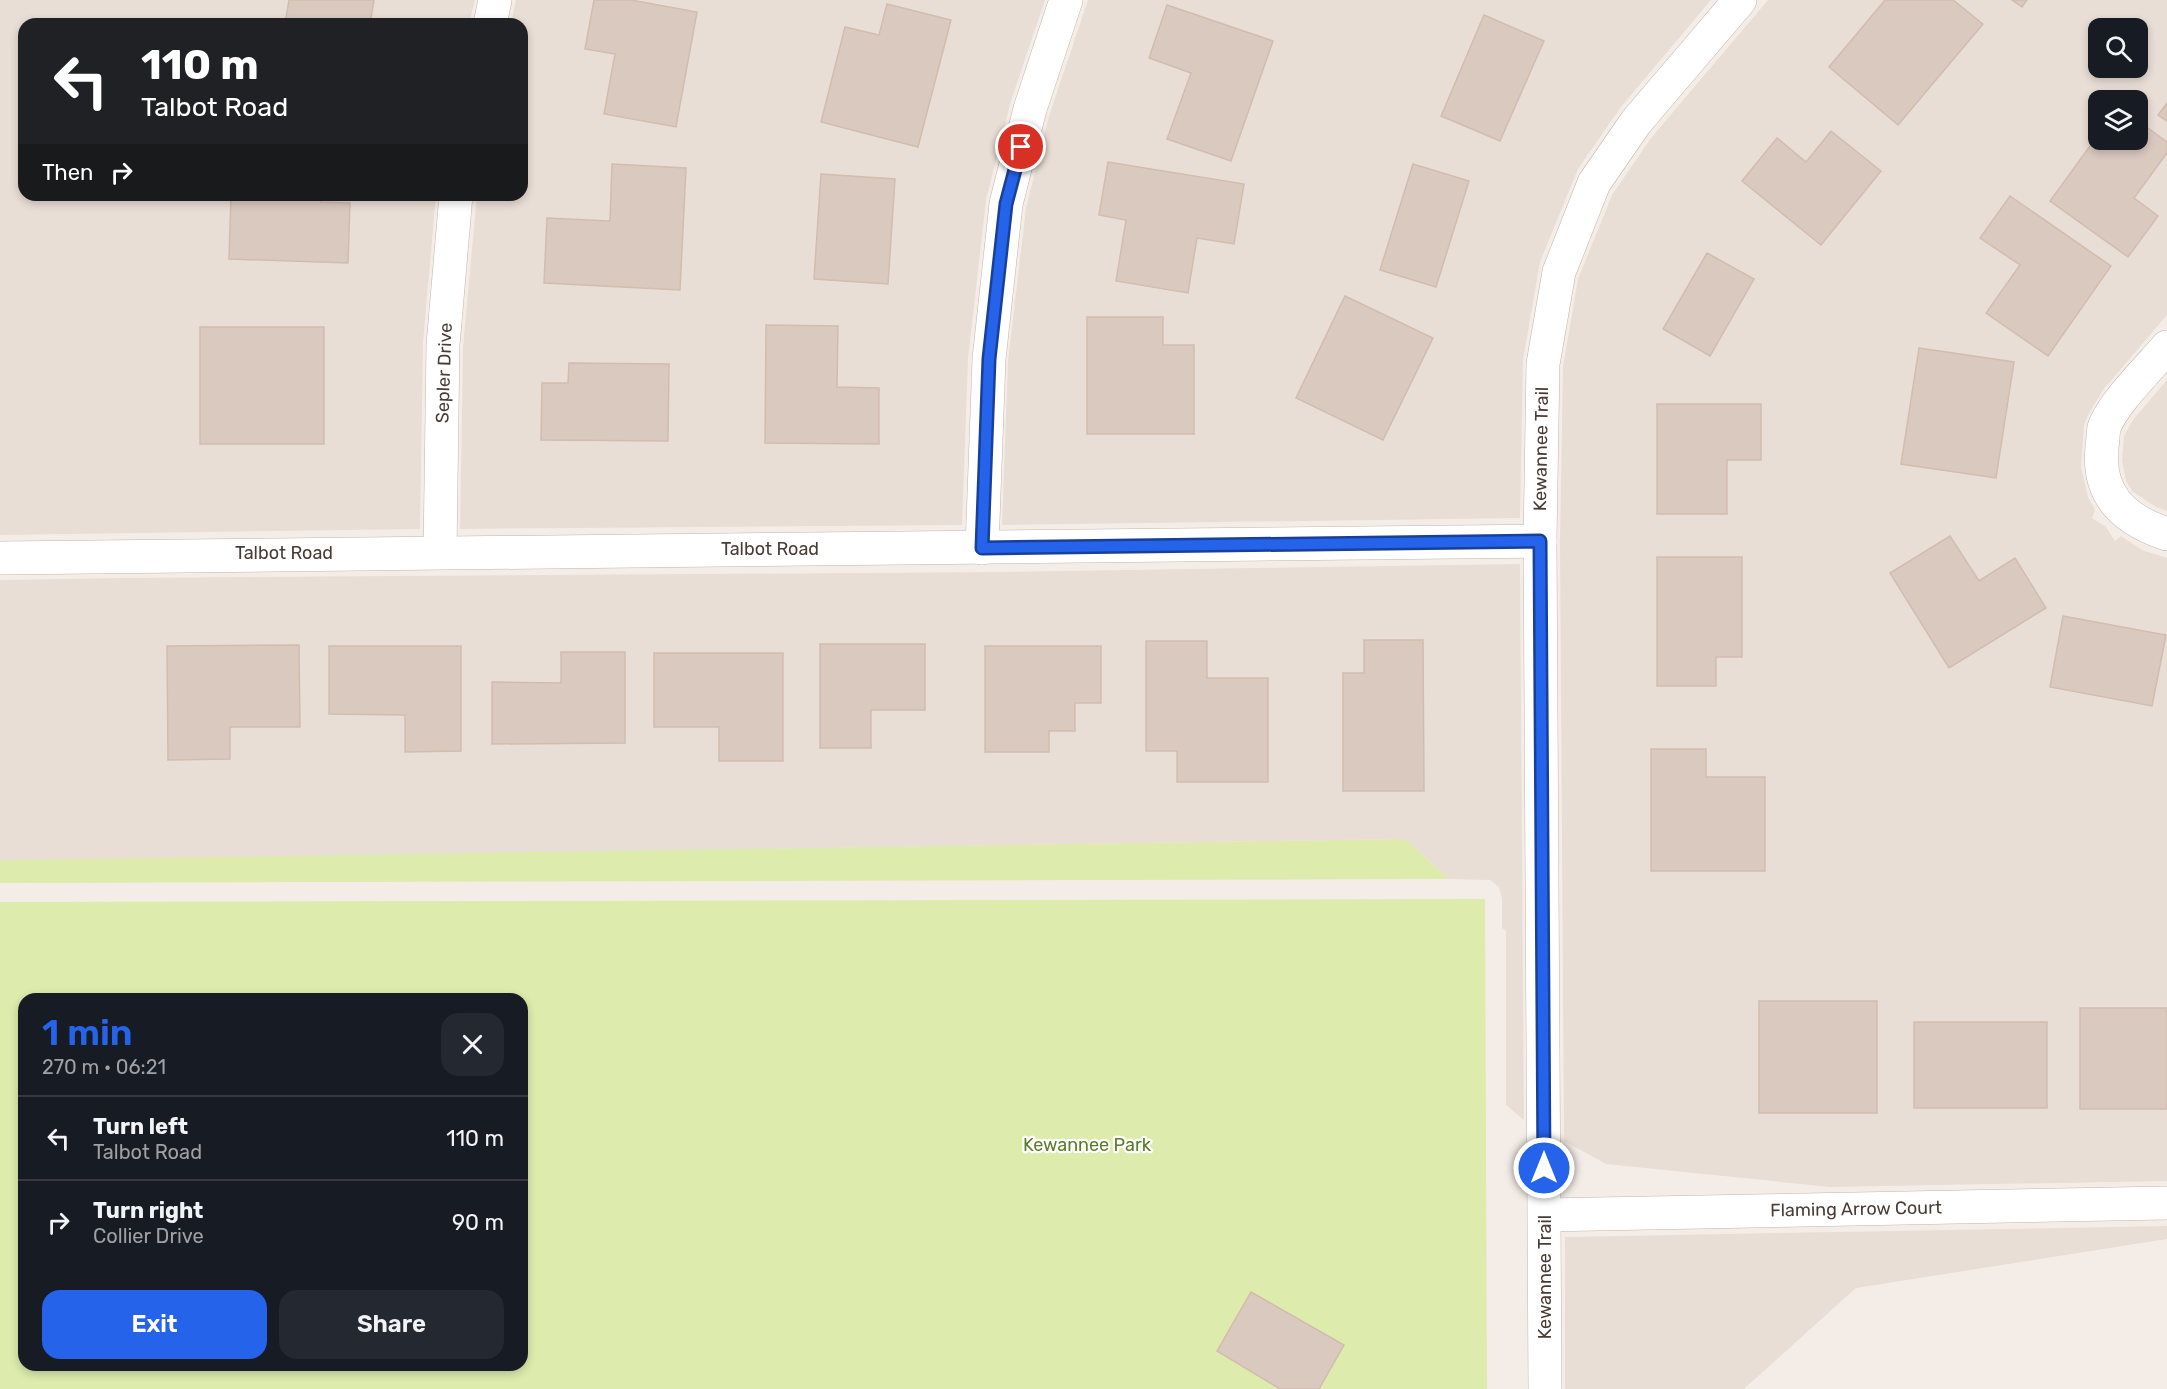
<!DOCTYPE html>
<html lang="en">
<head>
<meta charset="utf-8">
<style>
	:root { --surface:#171b24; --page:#242831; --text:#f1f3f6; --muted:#9ea1a6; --line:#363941; --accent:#2563eb }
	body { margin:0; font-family:Rubik,sans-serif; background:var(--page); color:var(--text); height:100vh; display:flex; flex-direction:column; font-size:22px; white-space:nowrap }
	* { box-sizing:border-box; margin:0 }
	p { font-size:20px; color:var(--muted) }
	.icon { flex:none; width:33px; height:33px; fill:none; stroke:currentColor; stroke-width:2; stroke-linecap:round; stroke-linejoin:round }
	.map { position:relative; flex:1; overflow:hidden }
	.side { position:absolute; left:18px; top:993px; width:510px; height:378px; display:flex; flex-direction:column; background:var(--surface); border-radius:18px; box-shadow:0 3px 9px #0003 }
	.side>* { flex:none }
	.hud { position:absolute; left:18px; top:18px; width:510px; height:183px; border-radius:18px; box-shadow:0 3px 9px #0003; background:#202124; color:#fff; overflow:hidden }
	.buttons { position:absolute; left:2088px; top:18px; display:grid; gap:12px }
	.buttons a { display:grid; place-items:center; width:60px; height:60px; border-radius:12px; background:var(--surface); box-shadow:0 3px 9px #0003; font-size:30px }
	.pin { position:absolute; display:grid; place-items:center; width:51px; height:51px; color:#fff; margin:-26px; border:3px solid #fff; border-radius:50%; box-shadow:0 2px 6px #0007 }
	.me { position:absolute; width:66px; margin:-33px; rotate:0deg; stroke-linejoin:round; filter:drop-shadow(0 0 4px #0008) }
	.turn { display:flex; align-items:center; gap:21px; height:126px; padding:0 24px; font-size:27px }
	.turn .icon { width:78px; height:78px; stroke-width:2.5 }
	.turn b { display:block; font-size:42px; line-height:51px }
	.then { display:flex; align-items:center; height:57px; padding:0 24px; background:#0003; gap:12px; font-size:22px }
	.round { display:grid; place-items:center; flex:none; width:63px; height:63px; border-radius:18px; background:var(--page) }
	.overview { display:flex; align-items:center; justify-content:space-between; height:102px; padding:0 24px }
	h1 { font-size:36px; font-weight:600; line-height:45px; color:var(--accent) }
	.primary-button { display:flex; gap:12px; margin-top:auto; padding:12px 24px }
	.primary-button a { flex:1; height:69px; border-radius:18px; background:var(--accent); color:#fff; font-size:24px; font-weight:600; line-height:69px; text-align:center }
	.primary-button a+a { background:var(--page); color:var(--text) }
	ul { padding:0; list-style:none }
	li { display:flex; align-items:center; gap:18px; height:84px; padding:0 24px; border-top:2px solid var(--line) }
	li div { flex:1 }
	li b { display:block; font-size:22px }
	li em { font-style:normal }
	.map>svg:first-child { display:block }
</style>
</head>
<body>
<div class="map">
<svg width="2167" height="1389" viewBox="0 0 2167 1389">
	<rect width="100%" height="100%" fill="#f4ede7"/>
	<!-- residential -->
	<g fill="#e9ded5" fill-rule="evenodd">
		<path d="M0,0H475L469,24H24V195H436L423,343L420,529L0,535Z"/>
		<path d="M516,0H1045L1011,101L986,200L968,359L962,525L460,529L463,347L477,195H522V24H511Z"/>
		<path d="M1088,0H1711L1621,107L1578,169L1540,262L1523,360L1520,518L1002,525L1008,361L1026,208L1049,116Z"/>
		<path d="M1768,0H2167V315L2103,390L2088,415L2084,425L2081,467L2088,497L2095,510L2092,518L2106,527L2115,541L2121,536L2142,550L2167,558V1181L1830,1187L1606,1164L1564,1141L1560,541L1563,367L1578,279L1612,195L1651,138ZM2098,28H2138V68H2098ZM2098,100H2138V140H2098Z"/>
		<path d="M2167,380V511L2156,507L2133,492L2126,481L2122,460L2124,436L2133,420Z"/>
		<path d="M1520,564L1524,1120L1506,1105V931L1502,928V899L1499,887L1490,880L1449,879L1405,839L0,861V580L124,578L1001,572Z"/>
		<path d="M2167,1226V1239L1856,1288L1744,1389H1565V1237Z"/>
	</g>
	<!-- green -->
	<g fill="#ddebad" fill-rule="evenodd">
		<path d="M1405,839L1449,879L0,883V861L6,860Z"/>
		<path d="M1485,899L1487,1389H0V902ZM24,999H522V1365H24Z"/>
	</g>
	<!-- building -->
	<g fill="#dac9bf" stroke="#d2bcae" stroke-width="1.5">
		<path d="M289,0H374L370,24H285Z"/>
		<path d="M594,0H631L697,12L676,127L604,114L615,54L585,49Z"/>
		<path d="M1885,0H1953L1983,24L1898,125L1829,67Z"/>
		<path d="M2012,0H2027L2022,7Z"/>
		<path d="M887,4L951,20L918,147L821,122L845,27L879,35Z"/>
		<path d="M1167,5L1273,41L1231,161L1167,139L1191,73L1149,58Z"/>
		<path d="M1484,15L1544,41L1500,141L1441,116Z"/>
		<path d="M2167,103V121L2158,115Z"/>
		<path d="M2138,121L2167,142V153L2134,198L2158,216L2128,257L2050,201L2098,135V140H2138Z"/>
		<path d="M1831,131L1881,171L1821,245L1742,181L1777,138L1806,162Z"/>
		<path d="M1108,162L1244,184L1234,244L1197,238L1188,293L1116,281L1126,220L1099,215Z"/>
		<path d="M612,164L686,168L680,290L544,283L547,218L610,221Z"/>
		<path d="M1413,164L1469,181L1436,287L1380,270Z"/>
		<path d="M821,174L895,179L888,284L814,279Z"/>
		<path d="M231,195H321V202L350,203L348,263L229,259Z"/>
		<path d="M2010,196L2111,266L2048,356L1986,313L2020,265L1980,238Z"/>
		<path d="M1707,253L1754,279L1710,356L1663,329Z"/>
		<path d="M1345,296L1433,338L1383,440L1296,398Z"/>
		<path d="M1087,317H1163V345H1194V434H1087Z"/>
		<path d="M766,325L838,326L837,387L879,388V444L765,443Z"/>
		<rect x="200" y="327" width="124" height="117"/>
		<path d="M1919,348L2014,362L1996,478L1901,464Z"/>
		<path d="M569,363L669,364L668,441L541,440L542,383H568Z"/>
		<path d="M1657,404H1761V460H1727V514H1657Z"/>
		<path d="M1950,536L1979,581L2015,558L2046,608L1949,668L1890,573Z"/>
		<path d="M1657,557H1742V657H1716V686H1657Z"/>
		<path d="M2063,616L2166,635L2152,706L2050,687Z"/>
		<path d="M1364,640H1423L1424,791H1343V673H1364Z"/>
		<path d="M1146,641H1207V678H1268V782H1177V751H1146Z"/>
		<path d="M820,644H925V710H871V748H820Z"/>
		<path d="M299,645L300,727H230V759L168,760L167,646Z"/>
		<path d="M329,646H461V751L405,752V715L329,714Z"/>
		<path d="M985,646H1101V703H1075V731H1049V752H985Z"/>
		<path d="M561,652H625V743L492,744V682L561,683Z"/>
		<path d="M654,653H783V761H719V727H654Z"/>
		<path d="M1651,749H1706V777H1765V871H1651Z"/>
		<rect x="1759" y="1001" width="118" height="112"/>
		<rect x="2080" y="1008" width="87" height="101"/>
		<rect x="1914" y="1022" width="133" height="86"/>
		<path d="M1251,1292L1344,1345L1319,1389H1280L1217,1351Z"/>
	</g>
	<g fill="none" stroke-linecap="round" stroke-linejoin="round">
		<defs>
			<g id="minor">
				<path d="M490,24L495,0"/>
				<path d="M2167,347C2150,367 2112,404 2104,428C2103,433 2103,441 2102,447C2097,495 2124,520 2167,534"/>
				<path d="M982,548L989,359L1006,204L1030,109L1066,0"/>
				<path d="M440,552L443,345L456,195"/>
				<path d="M0,558L1540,541"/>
				<path d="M1545,1215L2167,1203"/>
			</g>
			<path id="tertiary" d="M1545,1389L1540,541L1543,364L1559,272L1594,183L1636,122L1740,0"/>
		</defs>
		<!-- minor casing -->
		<use href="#minor" stroke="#c3b6ac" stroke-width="34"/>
		<!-- tertiary casing -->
		<use href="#tertiary" stroke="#c3b6ac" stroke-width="34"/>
		<!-- minor -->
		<use href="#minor" stroke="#fff" stroke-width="33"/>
		<!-- tertiary -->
		<use href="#tertiary" stroke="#fff" stroke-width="33"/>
	</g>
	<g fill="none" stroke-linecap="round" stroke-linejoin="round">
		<defs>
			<path id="route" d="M1021,147L1006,204L989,359L982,548L1540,541L1544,1168"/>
		</defs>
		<!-- route casing -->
		<use href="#route" stroke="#184099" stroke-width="15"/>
		<!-- route -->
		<use href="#route" stroke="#2563eb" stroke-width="10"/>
	</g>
	<g text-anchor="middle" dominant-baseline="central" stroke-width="4.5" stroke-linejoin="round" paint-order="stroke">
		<!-- street labels -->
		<g font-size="18" fill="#483c35" stroke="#fff">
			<text transform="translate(444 373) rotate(-88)">Sepler Drive</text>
			<text transform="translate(1541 449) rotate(-89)">Kewannee Trail</text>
			<text x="770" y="549">Talbot Road</text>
			<text x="284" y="553">Talbot Road</text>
			<text transform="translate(1856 1209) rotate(-1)">Flaming Arrow Court</text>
			<text transform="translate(1545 1277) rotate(-90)">Kewannee Trail</text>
		</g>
		<!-- park labels -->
		<g font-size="18" fill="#5a7d25" stroke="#fff">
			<text x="1087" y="1145">Kewannee Park</text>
		</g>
	</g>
</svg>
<div class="buttons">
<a><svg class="icon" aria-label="search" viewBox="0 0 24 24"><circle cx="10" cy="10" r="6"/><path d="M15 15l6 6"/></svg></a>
<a><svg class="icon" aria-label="layers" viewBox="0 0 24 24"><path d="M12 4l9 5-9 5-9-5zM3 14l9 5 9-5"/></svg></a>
</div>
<div class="pin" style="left:1021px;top:147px;background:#d93025"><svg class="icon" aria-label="arrive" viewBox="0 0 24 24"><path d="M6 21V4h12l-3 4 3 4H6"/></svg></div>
<svg class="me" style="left:1544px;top:1168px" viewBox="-20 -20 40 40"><circle r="17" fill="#2563eb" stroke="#fff" stroke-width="3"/><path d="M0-11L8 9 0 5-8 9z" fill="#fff"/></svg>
<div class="hud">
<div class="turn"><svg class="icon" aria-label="left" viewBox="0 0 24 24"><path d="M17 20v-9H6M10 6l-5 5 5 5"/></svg><div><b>110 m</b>Talbot Road</div></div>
<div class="then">Then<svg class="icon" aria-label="right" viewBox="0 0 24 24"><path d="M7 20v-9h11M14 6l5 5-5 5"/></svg></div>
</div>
<section class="side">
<div class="overview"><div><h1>1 min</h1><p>270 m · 06:21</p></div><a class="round"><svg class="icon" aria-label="close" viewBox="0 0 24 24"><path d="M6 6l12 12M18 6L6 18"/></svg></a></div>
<ul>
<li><svg class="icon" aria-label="left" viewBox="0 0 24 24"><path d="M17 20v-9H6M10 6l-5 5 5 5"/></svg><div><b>Turn left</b><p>Talbot Road</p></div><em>110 m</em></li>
<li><svg class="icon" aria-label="right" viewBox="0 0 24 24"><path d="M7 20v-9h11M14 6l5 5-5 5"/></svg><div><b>Turn right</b><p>Collier Drive</p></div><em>90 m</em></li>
</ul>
<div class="primary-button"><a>Exit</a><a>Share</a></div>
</section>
</div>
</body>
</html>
